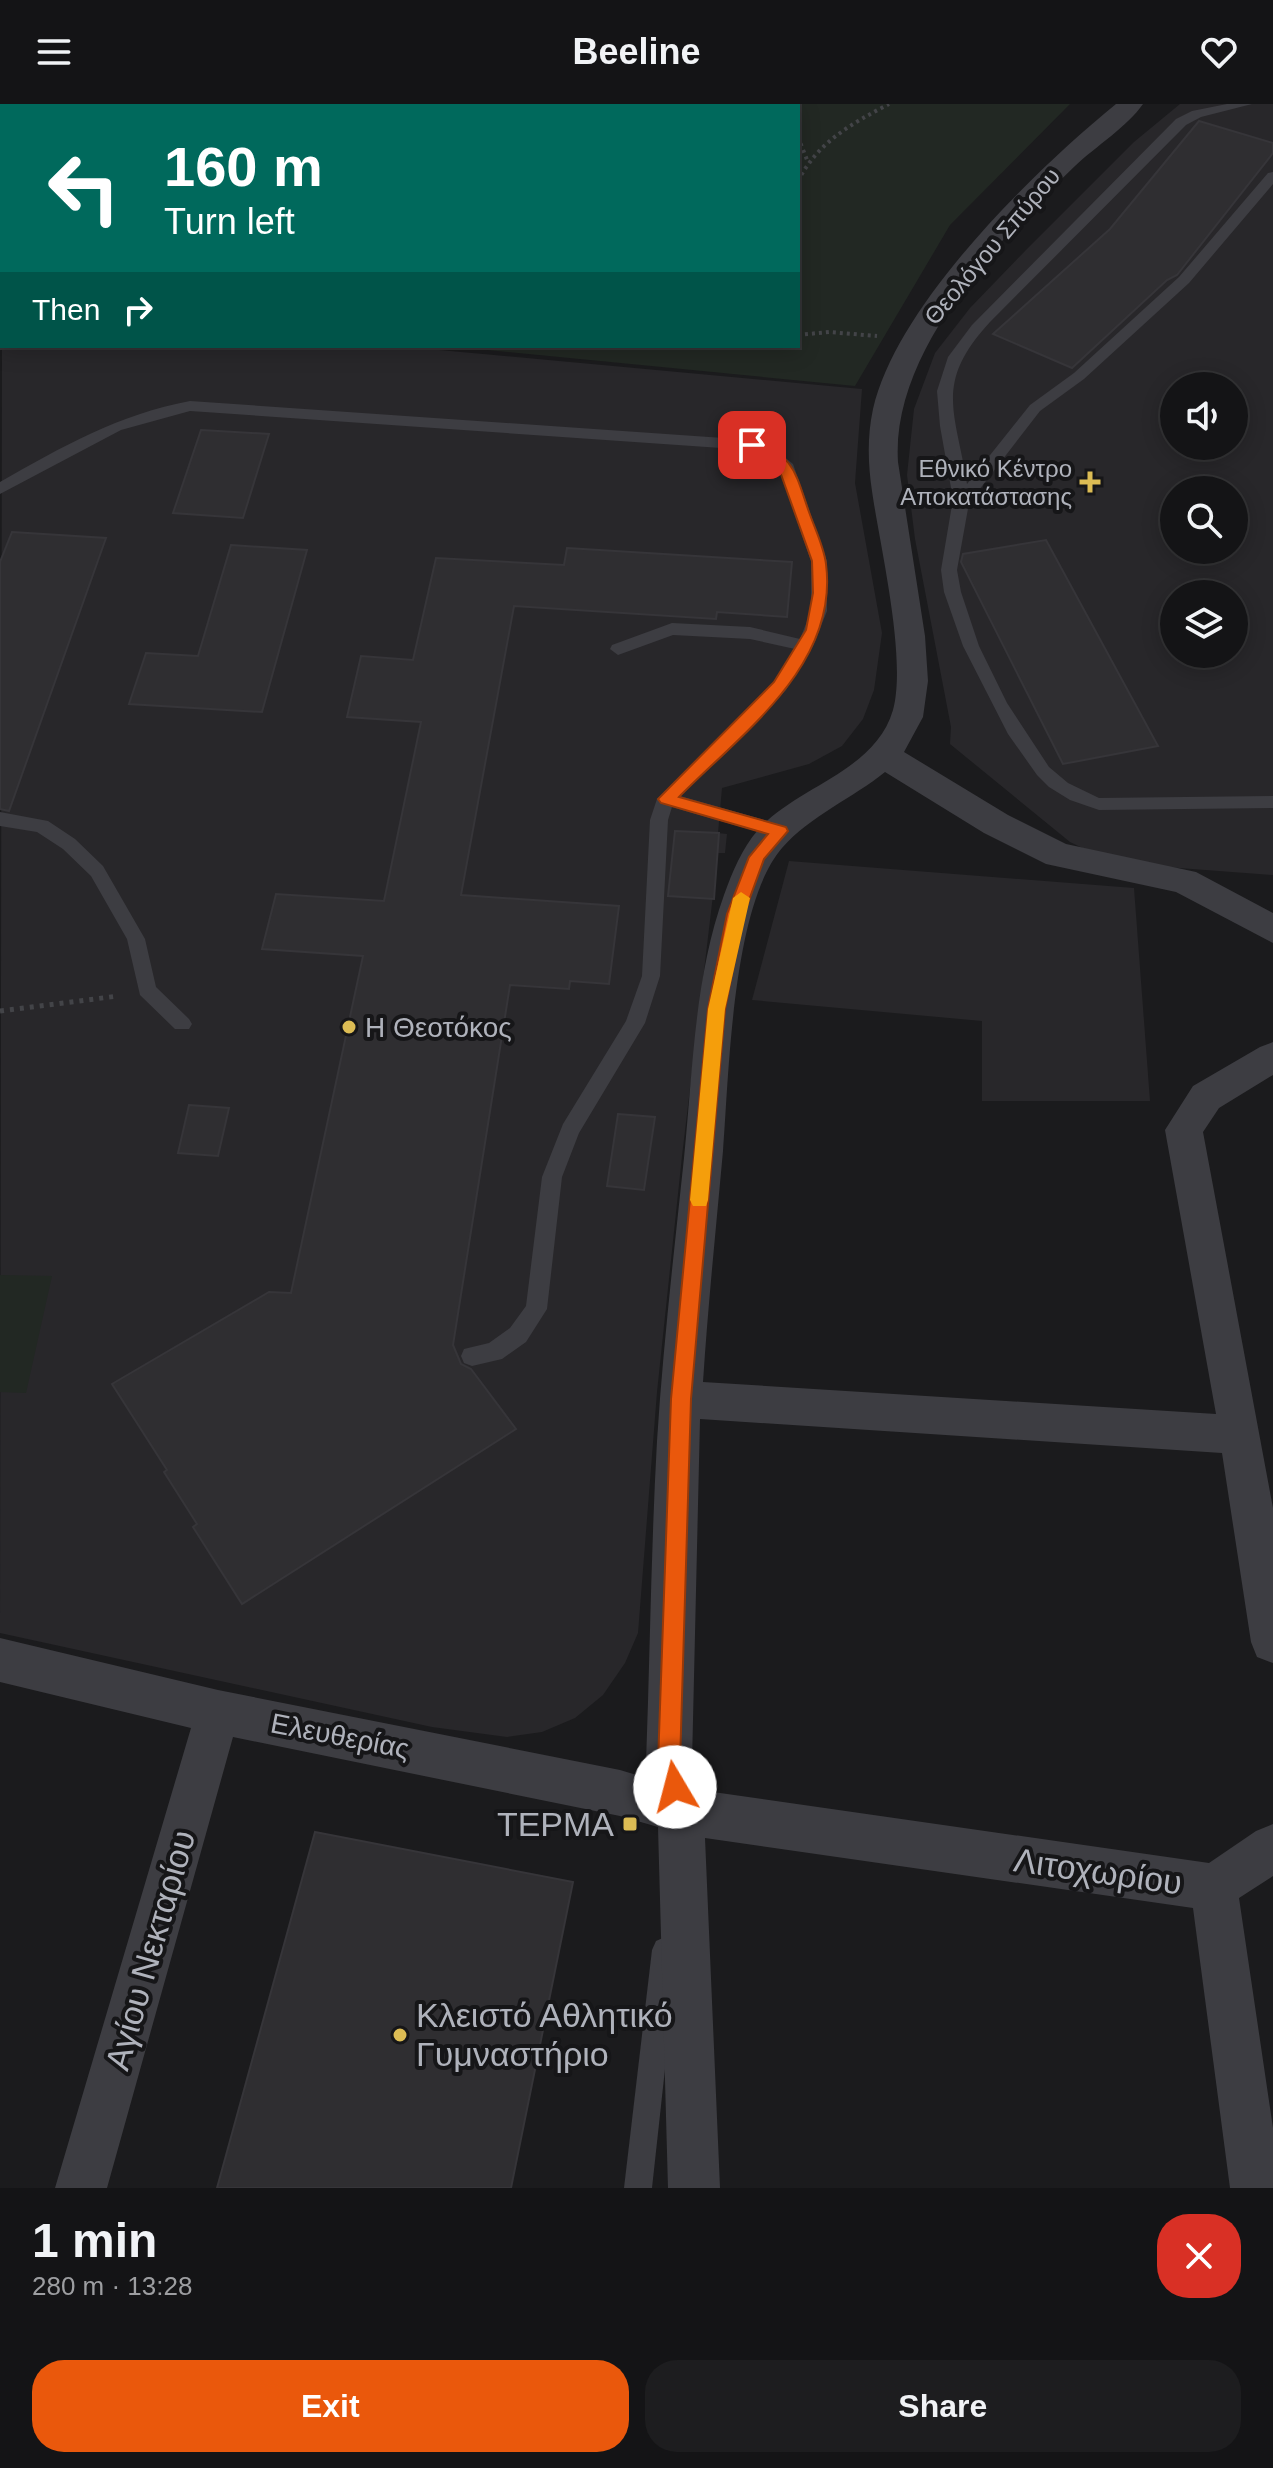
<!DOCTYPE html>
<html lang="en">
<head>
<meta charset="utf-8">
<style>
	:root { --surface:#141416; --page:#1d1d1f; --text:#f1f3f6; --muted:#9d9ea1; --line:#333335; --accent:#ea580c }
	body { margin:0; font-family:Helvetica,sans-serif; background:var(--page); color:var(--text); height:100vh; display:flex; flex-direction:column; font-size:30px; white-space:nowrap }
	* { box-sizing:border-box; margin:0 }
	p { font-size:26px; color:var(--muted) }
	.icon { flex:none; width:44px; height:44px; fill:none; stroke:currentColor; stroke-width:2; stroke-linecap:round; stroke-linejoin:round }
	.map { position:relative; height:2084px; overflow:hidden }
	.panel { display:flex; flex-direction:column; background:var(--surface); flex:1 }
	.panel>* { flex:none }
	.top-card { position:absolute; left:0px; top:0px; width:800px; height:244px; box-shadow:0 4px 20px #0003,0 0 0 2px var(--line); background:#00695c; color:#fff; overflow:hidden }
	.buttons { position:absolute; left:1160px; top:268px; display:grid; gap:16px }
	.buttons a { display:grid; place-items:center; width:88px; height:88px; border-radius:50%; background:var(--surface); box-shadow:0 4px 20px #0003,0 0 0 2px var(--line); font-size:40px }
	.pin { position:absolute; display:grid; place-items:center; width:68px; height:68px; color:#fff; margin:-34px; border-radius:16px; box-shadow:0 4px 12px #0006 }
	.me { position:absolute; width:88px; margin:-44px; rotate:352deg; stroke-linejoin:round; filter:drop-shadow(0 0 6px #0008) }
	.turn { display:flex; align-items:center; gap:28px; height:168px; padding:0 32px; font-size:36px }
	.turn .icon { width:104px; height:104px; stroke-width:2.5 }
	.turn b { display:block; font-size:56px; line-height:68px }
	.then { display:flex; align-items:center; height:76px; padding:0 32px; background:#0003; gap:16px; font-size:30px }
	.round { display:grid; place-items:center; flex:none; width:84px; height:84px; border-radius:32px; background:var(--page) }
	.summary { display:flex; align-items:center; justify-content:space-between; height:136px; padding:0 32px }
	h1 { font-size:48px; font-weight:800; line-height:60px }
	.cta { display:flex; gap:16px; margin-top:auto; padding:16px 32px }
	.cta a { flex:1; height:92px; border-radius:32px; background:var(--accent); color:#fff; font-size:32px; font-weight:800; line-height:92px; text-align:center }
	.cta a+a { background:var(--page); color:var(--text) }
	header { display:flex; justify-content:space-between; align-items:center; height:104px; padding:0 32px; background:var(--surface); font-size:36px; font-weight:800 }
	.map>svg:first-child { display:block }
</style>
</head>
<body>
<header><svg class="icon" aria-label="menu" viewBox="0 0 24 24"><path d="M4 6h16M4 12h16M4 18h16"/></svg>Beeline<svg class="icon" aria-label="heart" viewBox="0 0 24 24"><path d="M12 20l-8-8c-3-5 5-10 8-4 3-6 11-1 8 4z"/></svg></header>
<div class="map">
<svg width="1273" height="2084" viewBox="0 0 1273 2084">
	<rect width="100%" height="100%" fill="#1b1b1d"/>
	<!-- built -->
	<g fill="#28272a" fill-rule="evenodd">
		<path d="M1180,0H1273V771L1139,761L1097,751L1070,738L950,640L951,623L915,435L907,371L914,305L935,249L970,204L1026,146L1134,38ZM1174,282H1234V342H1174ZM1174,386H1234V446H1174ZM1174,490H1234V550H1174Z"/>
		<path d="M2,233V242H396L862,285L855,379L882,529L874,586L863,615L842,642L809,660L722,684L718,729L727,730L725,749H718L682,1052L657,1288L638,1529L625,1559L603,1591L575,1614L542,1628L507,1633L432,1623L0,1529Z"/>
		<path d="M789,757L1134,784L1150,997H982V917L752,896Z"/>
	</g>
	<!-- green -->
	<g fill="#222823">
		<path d="M0,0H1070L950,121L855,282L446,242H798V2H2V198Z"/>
		<path d="M0,1171L52,1172L26,1289L0,1288Z"/>
	</g>
	<!-- building -->
	<g fill="#2f2e31" stroke="#363539" stroke-width="2">
		<path d="M1199,17L1273,39V49L1177,171L1167,176L1072,264L993,230L1110,125Z"/>
		<path d="M201,326L269,330L243,414L173,409Z"/>
		<path d="M12,428L106,434L9,707L0,705V458Z"/>
		<path d="M1046,436L1158,642L1063,660L961,458L963,450Z"/>
		<path d="M231,441L307,446L262,608L129,600L146,549L198,552Z"/>
		<path d="M567,444L792,458L787,513L717,508L716,515L514,502L461,791L619,802L609,880L570,877L569,885L510,881L453,1241L461,1260L471,1265L516,1325L242,1500L193,1423L197,1420L164,1368L167,1366L112,1280L269,1188L291,1189L363,852L262,845L276,790L384,797L421,618L347,613L361,552L413,556L436,454L564,461Z"/>
		<path d="M675,727L719,729L714,795L668,792Z"/>
		<path d="M189,1001L229,1004L218,1052L178,1049Z"/>
		<path d="M618,1010L655,1013L644,1086L607,1082Z"/>
		<path d="M315,1728L573,1778L511,2084H217Z"/>
	</g>
	<g fill="none" stroke-linecap="round" stroke-linejoin="round">
		<!-- path-far1 -->
		<g stroke="#434448" stroke-width="4" stroke-dasharray="3 4" stroke-linecap="butt">
			<path d="M362,0L365,2"/>
			<path d="M175,2L178,0"/>
			<path d="M560,2L563,0"/>
			<path d="M798,33L807,56"/>
			<path d="M798,77C818,38 851,20 889,0"/>
			<path d="M798,231L829,228L877,232"/>
		</g>
		<!-- path -->
		<path stroke="#434448" stroke-width="5" stroke-dasharray="4 6" stroke-linecap="butt" d="M0,907L118,892"/>
		<!-- lane -->
		<g fill="#3d3d42" fill-rule="evenodd">
			<path d="M1227,0H1252L1201,13L1186,21L990,218C933,280 956,307 967,380L1030,301L1074,269L1179,173L1268,69L1273,68V80L1189,179L1084,275L1040,307L969,399L957,466L961,488L979,542L1007,599L1049,663L1068,679L1099,694L1273,692V704L1099,706L1070,696L1049,683L1037,671L1008,630L963,542L944,488L941,466L953,395L940,322L937,287L948,253L972,221L1176,15L1192,7Z"/>
			<path d="M190,297L752,336L776,346L793,360L827,457V507L813,542L786,586L680,692L786,722L789,727L780,734L672,703L668,716L660,872L645,919L579,1029L562,1073L547,1205L526,1238L502,1255L472,1262L464,1259L461,1252L464,1245L489,1239L510,1224L526,1202L542,1073L563,1020L626,917L642,872L650,716L657,695L774,578L795,545L750,535L673,531L618,551L610,545L612,541L672,519L750,523L800,535L811,507V457L778,362L750,346L190,307L121,326L0,390V378C61,343 120,310 190,297Z"/>
			<path d="M0,708L48,717L75,735L103,762L145,835L156,883L189,915L192,920L189,925H175L140,891L127,835L91,772L63,745L37,728L0,722Z"/>
			<path d="M665,1833L674,1837L678,1846L652,2084H624L652,1846L656,1837Z"/>
		</g>
		<!-- street -->
		<path fill="#3d3d42" fill-rule="evenodd" d="M1116,0H1143C1128,22 1095,43 1075,62C1000,134 891,247 898,358L925,532L928,577L923,613L904,648L1008,711L1066,740L1196,768L1273,809V839L1176,788L1046,760L984,729L885,668C853,694 810,712 782,744C732,802 729,970 723,1047C716,1124 708,1201 703,1278L1216,1310L1165,1026L1193,982L1260,943L1273,938V971L1219,1004L1203,1028L1273,1404V1559L1257,1553L1251,1538L1222,1349L700,1315L692,1659L699,1686L1209,1759L1256,1727L1273,1720V1772L1239,1794L1273,2024V2084H1230L1193,1804L705,1734L720,2084H668L658,1723L620,1712L233,1633L107,2084H55L191,1624L0,1578V1534L218,1586L620,1666L650,1675L646,1659C650,1552 651,1445 657,1337C663,1243 674,1148 684,1054C693,966 694,875 724,791C732,769 742,744 758,726C797,682 875,668 893,606C907,554 880,443 872,387C868,360 867,333 873,305C897,200 1034,67 1116,0Z"/>
	</g>
	<!-- route -->
	<path fill="#ea580c" stroke="#983908" stroke-width="2" d="M752,337C794,349 796,371 809,408C815,425 824,443 826,460C839,561 742,629 679,693L786,723L788,727L764,755L744,810L725,905L691,1295L680,1659L686,1683L683,1690L675,1694L667,1690L658,1659L671,1295L708,905L727,810L749,753L768,730L661,699L658,695L774,578L806,526L813,489L812,457L778,362C768,354 754,350 745,341Z"/>
	<!-- slow -->
	<path fill="#f59e0b" d="M741,788L750,794L725,905L708,1096L706,1102H693L690,1096L708,905L733,794Z"/>
	<!-- markers -->
	<g fill="#dcbc54" stroke="#161618" stroke-width="3">
		<path d="M1086 366h8v8h8v8h-8v8h-8v-8h-8v-8h8z"/>
		<circle cx="349" cy="923" r="8"/>
		<rect x="622" y="1712" width="16" height="16" rx="4"/>
		<circle cx="400" cy="1931" r="8"/>
	</g>
	<g text-anchor="middle" dominant-baseline="central" stroke-width="8" stroke-linejoin="round" paint-order="stroke">
		<!-- far-street labels -->
		<g font-size="24" fill="#afb2bb" stroke="#161618">
			<text transform="translate(992 142) rotate(-50)">Θεολόγου Σπύρου</text>
		</g>
		<!-- far-poi labels -->
		<g font-size="24" fill="#afb2bb" stroke="#161618" text-anchor="end">
			<text x="1072" y="364">Εθνικό Κέντρο<tspan x="1072" dy="28">Αποκατάστασης</tspan></text>
		</g>
		<!-- poi labels -->
		<g font-size="28" fill="#afb2bb" stroke="#161618" text-anchor="start">
			<text x="365" y="923">Η Θεοτόκος</text>
		</g>
		<!-- street labels -->
		<g font-size="28" fill="#afb2bb" stroke="#161618">
			<text transform="translate(340 1632) rotate(11)">Ελευθερίας</text>
		</g>
		<!-- near-poi labels -->
		<g font-size="34" fill="#afb2bb" stroke="#161618" text-anchor="end">
			<text x="614" y="1720">ΤΕΡΜΑ</text>
			<text x="416" y="1911" text-anchor="start">Κλειστό Αθλητικό<tspan x="416" dy="39">Γυμναστήριο</tspan></text>
		</g>
		<!-- near-street labels -->
		<g font-size="34" fill="#afb2bb" stroke="#161618">
			<text transform="translate(1098 1767) rotate(8)">Λιτοχωρίου</text>
			<text transform="translate(150 1846) rotate(-74)">Αγίου Νεκταρίου</text>
		</g>
	</g>
</svg>
<div class="buttons">
<a><svg class="icon" aria-label="sound" viewBox="0 0 24 24"><path d="M4 9h4l5-4v14l-5-4H4zM17 9q2 3 0 6"/></svg></a>
<a><svg class="icon" aria-label="search" viewBox="0 0 24 24"><circle cx="10" cy="10" r="6"/><path d="M15 15l6 6"/></svg></a>
<a><svg class="icon" aria-label="layers" viewBox="0 0 24 24"><path d="M12 4l9 5-9 5-9-5zM3 14l9 5 9-5"/></svg></a>
</div>
<div class="pin" style="left:752px;top:341px;background:#d93025"><svg class="icon" aria-label="arrive" viewBox="0 0 24 24"><path d="M6 21V4h12l-3 4 3 4H6"/></svg></div>
<svg class="me" style="left:675px;top:1683px" viewBox="-20 -20 40 40"><circle r="19" fill="#fff"/><path d="M0-13L10 11 0 6-10 11z" fill="#ea580c"/></svg>
<div class="top-card">
<div class="turn"><svg class="icon" aria-label="left" viewBox="0 0 24 24"><path d="M17 20v-9H6M10 6l-5 5 5 5"/></svg><div><b>160 m</b>Turn left</div></div>
<div class="then">Then<svg class="icon" aria-label="right" viewBox="0 0 24 24"><path d="M7 20v-9h11M14 6l5 5-5 5"/></svg></div>
</div>
</div>
<section class="panel">
<div class="summary"><div><h1>1 min</h1><p>280 m · 13:28</p></div><a class="round" style="background:#d93025;color:#fff"><svg class="icon" aria-label="close" viewBox="0 0 24 24"><path d="M6 6l12 12M18 6L6 18"/></svg></a></div>
<div class="cta"><a>Exit</a><a>Share</a></div>
</section>
</body>
</html>
